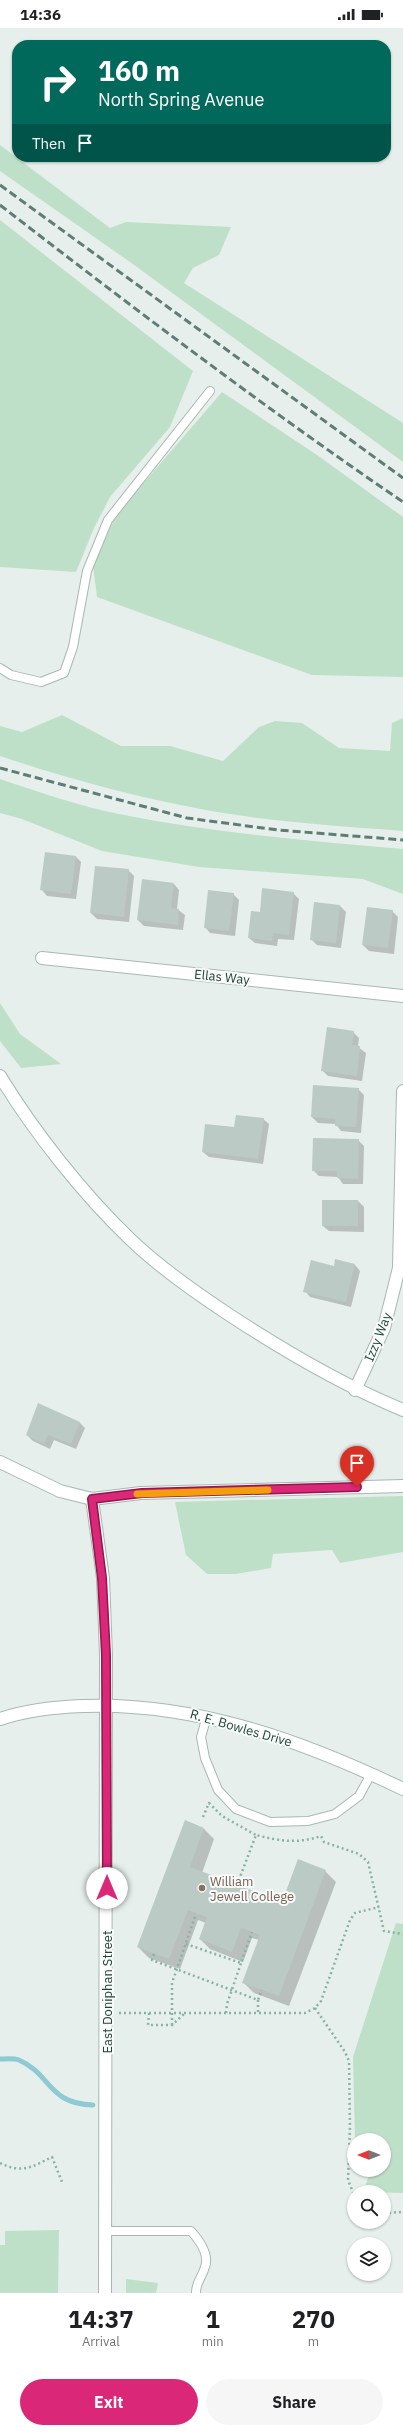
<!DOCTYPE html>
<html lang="en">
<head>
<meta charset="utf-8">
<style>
	:root { --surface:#fff; --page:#f6f6f6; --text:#202124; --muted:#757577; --accent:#db2777 }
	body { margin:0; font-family:"IBM Plex Sans",sans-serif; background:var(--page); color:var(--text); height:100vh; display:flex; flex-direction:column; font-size:15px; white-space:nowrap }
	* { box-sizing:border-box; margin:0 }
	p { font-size:13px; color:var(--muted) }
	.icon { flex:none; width:22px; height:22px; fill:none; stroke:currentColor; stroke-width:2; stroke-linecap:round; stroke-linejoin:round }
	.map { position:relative; height:2265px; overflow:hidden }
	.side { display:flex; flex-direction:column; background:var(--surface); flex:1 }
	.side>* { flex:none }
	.banner { position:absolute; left:12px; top:12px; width:379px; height:122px; border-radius:16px; box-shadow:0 1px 3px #0004; background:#00695c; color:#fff; overflow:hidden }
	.needle { width:26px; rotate:270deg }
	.fabs { position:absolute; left:347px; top:2105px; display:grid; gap:8px }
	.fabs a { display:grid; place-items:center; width:44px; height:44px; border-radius:50%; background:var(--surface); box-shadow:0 1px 3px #0004; font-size:20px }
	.pin { position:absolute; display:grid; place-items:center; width:34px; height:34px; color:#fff; margin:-41px -17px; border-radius:50% 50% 50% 0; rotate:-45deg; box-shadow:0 0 4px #0007 }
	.pin .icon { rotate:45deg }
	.me { position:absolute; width:44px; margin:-22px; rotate:0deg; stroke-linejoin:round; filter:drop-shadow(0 0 3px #0008) }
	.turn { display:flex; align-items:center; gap:14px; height:84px; padding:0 20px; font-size:18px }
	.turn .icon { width:52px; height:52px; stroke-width:2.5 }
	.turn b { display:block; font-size:28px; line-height:34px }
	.then { display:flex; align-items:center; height:38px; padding:0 20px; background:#0003; gap:8px; font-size:15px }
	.eta { display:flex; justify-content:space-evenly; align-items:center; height:68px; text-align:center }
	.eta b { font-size:24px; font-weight:700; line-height:28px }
	.primary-button { display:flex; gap:8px; margin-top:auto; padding:8px 20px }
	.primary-button a { flex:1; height:46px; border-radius:24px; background:var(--accent); color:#fff; font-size:16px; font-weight:700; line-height:46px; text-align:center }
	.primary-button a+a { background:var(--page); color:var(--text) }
	.status { display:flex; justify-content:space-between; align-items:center; height:28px; padding:0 20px; background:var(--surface); direction:ltr }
	.status svg { height:11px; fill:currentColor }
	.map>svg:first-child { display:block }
</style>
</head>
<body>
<div class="status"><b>14:36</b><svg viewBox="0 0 49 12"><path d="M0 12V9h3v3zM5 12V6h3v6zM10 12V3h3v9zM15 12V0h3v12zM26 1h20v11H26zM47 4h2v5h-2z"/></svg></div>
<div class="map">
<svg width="403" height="2265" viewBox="0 0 403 2265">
	<rect width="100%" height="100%" fill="#e6efeb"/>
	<!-- green -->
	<g fill="#bfe0c8">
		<path d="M0,117L110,200L126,194L231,199L219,227L193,240L184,255L403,395V434L130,234L0,143Z"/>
		<path d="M0,192L193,343L170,399L110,469L94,500L76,544L0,539Z"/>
		<path d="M222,364L317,427L403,489V649L312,647L97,569L93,538L116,487Z"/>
		<path d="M62,687L121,718H170L223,733L259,699L275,693L302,695L339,720L390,723L392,695L403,690V803C339,798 274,794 211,783C140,770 68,751 0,728V698L22,704Z"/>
		<path d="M0,751C39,764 79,778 119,786C213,805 308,813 403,821V866L363,851L199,839L102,823L22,791L0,785Z"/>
		<path d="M0,975L20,1006L61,1036L21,1040L0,1013Z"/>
		<path d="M403,1468V1524L340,1535L332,1522L273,1526L271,1540L236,1546H207L186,1527L175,1474Z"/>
		<path d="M396,1895L403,1896V2165L363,2164L371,2142H384V2112H355L353,2029Z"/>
		<path d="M59,2202L58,2265H0V2217H5V2203Z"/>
		<path d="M126,2251L158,2255L156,2265H126Z"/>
	</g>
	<!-- shadow -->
	<g fill="#0003">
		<path d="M75,828L81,834L76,871L47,868L42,862Z"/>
		<path d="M128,842L134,848L129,894L97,891L91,885Z"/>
		<path d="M174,856L179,862L177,881L185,887L183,902L144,898L138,892Z"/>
		<path d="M293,865L299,871L294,912L278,911L277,918L255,915L249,910L261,885Z"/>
		<path d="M233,866L239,872L235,908L210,905L205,899Z"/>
		<path d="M340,878L346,884L341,920L317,917L311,911Z"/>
		<path d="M392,883L398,889L394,926L369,923L363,917Z"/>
		<path d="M353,1004L359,1010L358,1019L366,1025L362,1053L328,1048L322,1042Z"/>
		<path d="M358,1061L364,1067L361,1105L341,1103L336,1096L318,1095L312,1089Z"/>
		<path d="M263,1091L269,1096L263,1136L209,1129L203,1124L235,1100Z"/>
		<path d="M358,1112L364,1118L363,1156H343L338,1149L319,1148L313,1142Z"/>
		<path d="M358,1173L364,1179V1204L329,1203L323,1198Z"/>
		<path d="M355,1237L360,1243L351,1279L310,1269L305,1263L334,1239Z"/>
		<path d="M79,1394L85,1400L76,1421L54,1412L50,1421L33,1413L27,1407Z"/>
		<path d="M185,1794L204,1801L214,1811L202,1845L283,1876L325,1843L336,1854L289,1978L254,1965L243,1954L259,1912L252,1910L243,1934L210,1921L200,1911L206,1895L198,1892L180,1941L149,1930L138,1919Z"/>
	</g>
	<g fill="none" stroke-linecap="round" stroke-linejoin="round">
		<!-- stream -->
		<path stroke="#8ec9d4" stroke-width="5" d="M0,2031C6,2031 13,2030 19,2032C51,2046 48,2076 93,2077"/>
	</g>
	<!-- building -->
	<g fill="#bbcac4">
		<path d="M45,824L76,828L71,866L40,862Z"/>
		<path d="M95,838L129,841L124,889L90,885Z"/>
		<path d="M142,851L174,855L171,880L179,881L178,897L137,892Z"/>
		<path d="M262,860L294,864L289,907L273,905L272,913L248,910L251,883L260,884Z"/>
		<path d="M208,862L234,865L229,903L204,900Z"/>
		<path d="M314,874L340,877L336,915L310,912Z"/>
		<path d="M367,879L393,882L388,920L362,917Z"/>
		<path d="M327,999L354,1003L352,1017L360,1018L357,1048L321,1043Z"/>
		<path d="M313,1057L359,1060L356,1099L335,1098V1091L311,1089Z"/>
		<path d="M236,1087L264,1090L258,1131L202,1124L205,1096L234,1099Z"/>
		<path d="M313,1110L359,1111L358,1151L337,1150V1143H312Z"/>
		<rect x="322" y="1172" width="36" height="26"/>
		<path d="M335,1231L355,1236L346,1274L303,1264L311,1232L334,1238Z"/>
		<path d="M38,1375L80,1394L71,1416L48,1407L44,1416L26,1407Z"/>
		<path d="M185,1792L204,1800L190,1839L282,1874L298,1831L326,1842L279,1968L242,1955L260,1907L241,1900L232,1924L199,1911L207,1889L188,1882L169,1931L137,1919Z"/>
	</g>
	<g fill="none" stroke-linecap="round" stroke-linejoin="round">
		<defs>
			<g id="service">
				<path d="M0,640L11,647L41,654L64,645L73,619L87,543L108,492L210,363"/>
				<path d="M207,1688L201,1709L205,1730L218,1762L236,1781L270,1794L308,1793L335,1786L359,1768L371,1746"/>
				<path d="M105,2203H191C199,2212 210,2226 205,2239C202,2250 196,2253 196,2265"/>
			</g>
			<g id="minor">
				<path d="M42,930L403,968"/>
				<path d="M355,1362L384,1300L399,1240L403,1063"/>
				<path d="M0,1434L60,1463L92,1471L141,1465L403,1458"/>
				<path d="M92,1471L103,1550L106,1627L105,2265"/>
				<path d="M0,1691C27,1682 55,1679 83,1678C196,1674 303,1713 403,1761"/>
			</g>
			<path id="secondary" d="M0,1048C34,1104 83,1166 130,1211C160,1240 196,1265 231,1288C286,1324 342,1357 403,1382"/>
		</defs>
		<!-- service casing -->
		<use href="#service" stroke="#a8b8b2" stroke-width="10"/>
		<!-- minor casing -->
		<use href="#minor" stroke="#a8b8b2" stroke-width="14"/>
		<!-- secondary casing -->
		<use href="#secondary" stroke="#a4bbb3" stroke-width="14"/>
		<!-- path -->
		<g stroke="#86b3a5" stroke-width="2.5" stroke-dasharray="2 3" stroke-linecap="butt">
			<path d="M203,1789L209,1775L222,1788L256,1807"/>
			<path d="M237,1857L256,1807C279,1813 298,1816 321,1808L324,1814L359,1826L368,1834L384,1903L403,1906"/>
			<path d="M186,1916L241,1935L252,1904"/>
			<path d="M154,1926L152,1932L258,1972L262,1962"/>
			<path d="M258,1972V1985"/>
			<path d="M315,1980L345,2024L349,2033L350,2099L348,2152L354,2167"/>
			<path d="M119,1985H305L315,1980L321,1973L350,1892L355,1885L379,1879"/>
			<path d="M149,1985L148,1997H172L184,1986"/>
			<path d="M226,1985L227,1976L241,1935"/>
			<path d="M172,1997V1955L196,1886"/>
			<path d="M0,2135C22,2146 32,2139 52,2129L62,2154"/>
			<path d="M384,2185L403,2184"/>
		</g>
		<!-- service -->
		<use href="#service" stroke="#fff" stroke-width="8"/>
		<!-- minor -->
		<use href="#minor" stroke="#fff" stroke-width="12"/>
		<!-- secondary -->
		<use href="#secondary" stroke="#fff" stroke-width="12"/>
		<!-- rail -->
		<g stroke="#5f7d75" stroke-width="3" stroke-dasharray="8 4" stroke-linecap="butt">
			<path d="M0,157L403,450"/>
			<path d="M0,177C132,279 265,380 403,474"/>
			<path d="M0,740L187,790L278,802L403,812"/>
		</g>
	</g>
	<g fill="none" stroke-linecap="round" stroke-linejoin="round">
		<defs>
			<path id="route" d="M107,1860L106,1627L102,1550L92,1471L142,1465L357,1459"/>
		</defs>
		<!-- route casing -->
		<use href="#route" stroke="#8e194d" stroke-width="10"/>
		<!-- route -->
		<use href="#route" stroke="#db2777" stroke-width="7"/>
		<!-- slow -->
		<path stroke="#f59e0b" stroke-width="7" d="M137,1466L268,1462"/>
	</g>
	<!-- markers -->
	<circle fill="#8d6e63" stroke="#f7fbf9" stroke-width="1.5" cx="202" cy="1860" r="4"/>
	<g text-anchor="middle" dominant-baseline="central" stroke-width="4" stroke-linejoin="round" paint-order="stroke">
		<!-- street labels -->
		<g font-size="13" fill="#24423a" stroke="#f7fbf9">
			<text transform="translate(222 949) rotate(6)">Ellas Way</text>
			<text transform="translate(378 1309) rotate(-68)">Izzy Way</text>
			<text transform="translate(241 1700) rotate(16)">R. E. Bowles Drive</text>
			<text transform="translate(107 1964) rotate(-90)">East Doniphan Street</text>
		</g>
		<!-- education labels -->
		<g font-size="13" fill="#785e54" stroke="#f7fbf9" text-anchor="start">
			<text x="210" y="1853">William<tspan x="210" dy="15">Jewell College</tspan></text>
		</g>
	</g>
</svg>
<div class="fabs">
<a><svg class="needle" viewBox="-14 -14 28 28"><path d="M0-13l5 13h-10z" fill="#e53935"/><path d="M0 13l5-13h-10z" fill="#757577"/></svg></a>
<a><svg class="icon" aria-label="search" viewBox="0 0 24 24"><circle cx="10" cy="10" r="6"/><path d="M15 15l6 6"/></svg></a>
<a><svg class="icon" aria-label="layers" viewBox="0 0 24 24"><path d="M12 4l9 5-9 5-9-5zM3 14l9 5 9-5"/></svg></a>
</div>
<div class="pin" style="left:357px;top:1459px;background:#d93025"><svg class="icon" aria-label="arrive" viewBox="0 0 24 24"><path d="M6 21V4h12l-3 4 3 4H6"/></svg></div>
<svg class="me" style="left:107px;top:1860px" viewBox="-20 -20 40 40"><circle r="19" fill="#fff"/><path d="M0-13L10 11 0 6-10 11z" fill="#db2777"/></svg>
<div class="banner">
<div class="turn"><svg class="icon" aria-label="right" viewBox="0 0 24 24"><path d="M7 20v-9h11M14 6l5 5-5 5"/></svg><div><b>160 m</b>North Spring Avenue</div></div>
<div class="then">Then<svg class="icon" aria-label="arrive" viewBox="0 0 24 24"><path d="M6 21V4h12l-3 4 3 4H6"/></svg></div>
</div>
</div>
<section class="side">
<div class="eta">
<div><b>14:37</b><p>Arrival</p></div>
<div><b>1</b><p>min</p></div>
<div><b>270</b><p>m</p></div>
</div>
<div class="primary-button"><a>Exit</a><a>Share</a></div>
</section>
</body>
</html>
